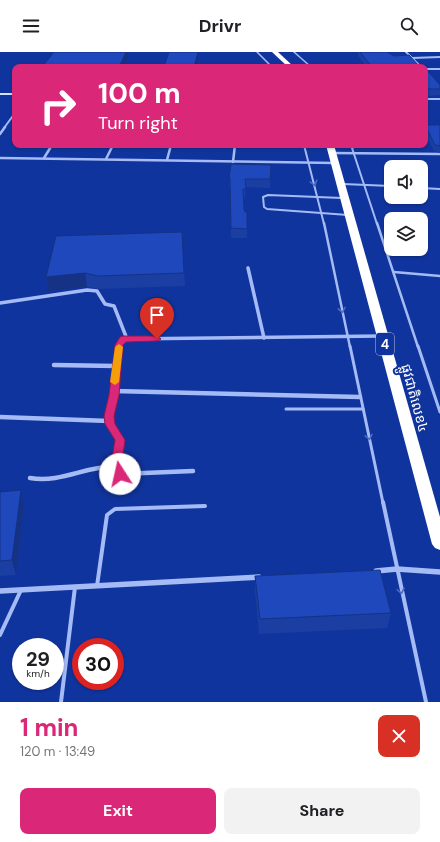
<!DOCTYPE html>
<html lang="en">
<head>
<meta charset="utf-8">
<style>
	:root { --surface:#fff; --page:#f2f2f2; --text:#202124; --muted:#757577; --accent:#db2777 }
	body { margin:0; font-family:"DM Sans","Noto Sans Khmer",sans-serif; background:var(--page); color:var(--text); height:100vh; display:flex; flex-direction:column; font-size:15px; white-space:nowrap }
	* { box-sizing:border-box; margin:0 }
	p { font-size:13px; color:var(--muted) }
	.icon { flex:none; width:22px; height:22px; fill:none; stroke:currentColor; stroke-width:2; stroke-linecap:round; stroke-linejoin:round }
	.map { position:relative; height:650px; overflow:hidden }
	.panel { display:flex; flex-direction:column; background:var(--surface); flex:1 }
	.panel>* { flex:none }
	.banner { position:absolute; left:12px; top:12px; width:416px; height:84px; border-radius:8px; box-shadow:0 1px 3px #0004; background:#db2777; color:#fff; overflow:hidden }
	.fabs { position:absolute; left:384px; top:108px; display:grid; gap:8px }
	.fabs a { display:grid; place-items:center; width:44px; height:44px; border-radius:8px; background:var(--surface); box-shadow:0 1px 3px #0004; font-size:20px }
	.speed { position:absolute; left:12px; top:586px; display:flex; gap:8px; font-size:20px; font-weight:700; text-align:center }
	.speed>* { display:grid; place-content:center; width:52px; height:52px; border-radius:50%; background:var(--surface); box-shadow:0 1px 3px #0004; line-height:1 }
	.speed small { font-size:10px; font-weight:400 }
	.speed .limit { border:6px solid #d22; background:#fff; color:#111 }
	.pin { position:absolute; display:grid; place-items:center; width:34px; height:34px; color:#fff; margin:-41px -17px; border-radius:50% 50% 50% 0; rotate:-45deg; box-shadow:0 0 4px #0007 }
	.pin .icon { rotate:45deg }
	.me { position:absolute; width:44px; margin:-22px; rotate:350deg; stroke-linejoin:round; filter:drop-shadow(0 0 3px #0008) }
	.turn { display:flex; align-items:center; gap:14px; height:84px; padding:0 20px; font-size:18px }
	.turn .icon { width:52px; height:52px; stroke-width:2.5 }
	.turn b { display:block; font-size:28px; line-height:34px }
	.round { display:grid; place-items:center; flex:none; width:42px; height:42px; border-radius:8px; background:var(--page) }
	.headline { display:flex; align-items:center; justify-content:space-between; height:68px; padding:0 20px }
	h1 { font-size:24px; font-weight:700; line-height:30px; color:var(--accent) }
	.cta { display:flex; gap:8px; margin-top:auto; padding:8px 20px }
	.cta a { flex:1; height:46px; border-radius:8px; background:var(--accent); color:#fff; font-size:16px; font-weight:700; line-height:46px; text-align:center }
	.cta a+a { background:var(--page); color:var(--text) }
	header { display:flex; justify-content:space-between; align-items:center; height:52px; padding:0 20px; background:var(--surface); font-size:18px; font-weight:700 }
	.map>svg:first-child { display:block }
</style>
</head>
<body>
<header><svg class="icon" aria-label="menu" viewBox="0 0 24 24"><path d="M4 6h16M4 12h16M4 18h16"/></svg>Drivr<svg class="icon" aria-label="search" viewBox="0 0 24 24"><circle cx="10" cy="10" r="6"/><path d="M15 15l6 6"/></svg></header>
<div class="map">
<svg width="440" height="650" viewBox="0 0 440 650">
	<rect width="100%" height="100%" fill="#10349d"/>
	<g fill="none" stroke-linecap="round" stroke-linejoin="round">
		<!-- lane-far4 -->
		<g stroke="#a5bbf5" stroke-width="1.5">
			<path d="M257,0L272,15"/>
			<path d="M294,0L311,15"/>
			<path d="M310,15L364,14"/>
		</g>
		<!-- lane-far3 -->
		<g stroke="#a5bbf5" stroke-width="2">
			<path d="M304,93L324,172"/>
			<path d="M351,93L377,172"/>
			<path d="M352,96L359,93"/>
			<path d="M343,132L391,134"/>
			<path d="M421,136L440,137"/>
			<path d="M342,146L268,143L263,145L264,155L267,157L348,163"/>
		</g>
		<!-- lane-far2 -->
		<g stroke="#a5bbf5" stroke-width="2.5">
			<path d="M324,171L350,295"/>
			<path d="M377,171L418,295"/>
			<path d="M394,220L440,224"/>
		</g>
		<!-- lane-far1 -->
		<g stroke="#a5bbf5" stroke-width="3">
			<path d="M350,294L383,451"/>
			<path d="M418,294L440,360"/>
			<path d="M286,357H363"/>
		</g>
		<!-- lane -->
		<g stroke="#a5bbf5" stroke-width="4">
			<path d="M383,450L426,650"/>
			<path d="M97,534L107,463L115,457L205,454"/>
			<path d="M0,583L21,538"/>
			<path d="M61,650L75,535"/>
		</g>
		<!-- street-far4 -->
		<g stroke="#a5bbf5" stroke-width="2">
			<path d="M406,0L421,15"/>
			<path d="M412,6L440,5"/>
			<path d="M425,17H440"/>
			<path d="M425,47H440"/>
			<path d="M4,76L15,61"/>
		</g>
		<!-- street-far3 -->
		<g stroke="#a5bbf5" stroke-width="2.5">
			<path d="M0,82L5,75"/>
			<path d="M332,101L440,102"/>
			<path d="M0,106L335,111"/>
			<path d="M44,106L52,93"/>
			<path d="M106,107L113,93"/>
			<path d="M167,108L171,93"/>
			<path d="M233,110L235,93"/>
		</g>
		<!-- street-far2 -->
		<g stroke="#a5bbf5" stroke-width="3.5">
			<path d="M248,216L264,286"/>
			<path d="M0,251L87,238L97,239L105,252L114,254L127,287"/>
			<path d="M120,295L123,287L381,284"/>
		</g>
		<!-- street-far1 -->
		<g stroke="#a5bbf5" stroke-width="4.5">
			<path d="M120,294L116,314L114,343L109,364L110,372L120,388L115,419L120,422L193,419"/>
			<path d="M54,313L116,314"/>
			<path d="M114,339L360,345"/>
			<path d="M0,365L109,369"/>
			<path d="M30,426C62,431 85,414 117,414"/>
		</g>
		<!-- street -->
		<g stroke="#a5bbf5" stroke-width="5.5">
			<path d="M376,519L397,517L440,520"/>
			<path d="M0,539L259,525"/>
		</g>
		<!-- secondary -->
		<rect fill="#d5e0fe" fill-rule="evenodd" x="0" y="41" width="15" height="2"/>
		<!-- highway -->
		<g fill="#fff" fill-rule="evenodd">
			<path d="M272,0H278L294,15H288Z"/>
			<path d="M326,93H334L440,465V498L435,496L432,492Z"/>
		</g>
	</g>
	<!-- wall -->
	<g fill="#1a3ea2">
		<path d="M358,0H387L394,4L420,15H424H367L358,4Z"/>
		<path d="M425,16L440,33V43L428,44L425,40Z"/>
		<path d="M425,73H440V101L434,99L425,82Z"/>
		<path d="M271,113L270,136L246,135L245,146H244V157L245,160H247V186H231L230,135H229V126Z"/>
		<path d="M182,180L185,234L100,237L87,235L48,239L46,225Z"/>
		<path d="M0,440L24,453L16,523L0,524Z"/>
		<path d="M255,524L391,561L387,576L259,582L255,539Z"/>
	</g>
	<!-- shaded-wall -->
	<g fill="#153284">
		<path d="M126,0H127L128,6L123,15H119Z"/>
		<path d="M198,0V7L196,15H194Z"/>
		<path d="M85,221L87,235L48,239L46,225Z"/>
		<path d="M21,438L24,453L16,523L12,508Z"/>
	</g>
	<!-- building -->
	<g fill="#1e48bc" stroke="#153284">
		<path d="M54,0H126L119,15H42Z"/>
		<path d="M169,0H198L194,15H164Z"/>
		<path d="M360,0H387L394,4L409,3L420,15H424H372Z"/>
		<path d="M425,16L440,33V37H429L425,33Z"/>
		<path d="M425,73H440V94L435,93Z"/>
		<path d="M231,112L271,113L270,127H245L246,137H243L244,157L245,160H247V177L231,176L230,126H229Z"/>
		<path d="M182,180L184,221L98,224L85,221L46,225L56,184Z"/>
		<path d="M21,438L12,508L0,509V440Z"/>
		<path d="M380,518L391,561L260,567L255,524Z"/>
	</g>
	<!-- one-way arrows -->
	<defs><path id="oneway-chevron" d="M-2-3.5L2.5 0L-2 3.5" fill="none" stroke-width="1.6" stroke-linecap="round" stroke-linejoin="round"/></defs>
	<g stroke="#4c6ac0">
		<use href="#oneway-chevron" transform="translate(314 131) rotate(75)"/>
		<use href="#oneway-chevron" transform="translate(342 258) rotate(78)"/>
		<use href="#oneway-chevron" transform="translate(369 385) rotate(78)"/>
		<use href="#oneway-chevron" transform="translate(401 539) rotate(78)"/>
	</g>
	<!-- route -->
	<path fill="#db2777" stroke="#8e194d" d="M123,284H157L161,287L157,289L126,290L123,293L119,343L114,364L115,372L125,388L121,417L126,422L120,426L112,422L110,419L115,388L105,372L104,364L109,343L115,293L120,285Z"/>
	<!-- slow -->
	<path fill="#f59e0b" d="M119,292L123,295L119,330L115,333L110,330L115,295Z"/>
	<g text-anchor="middle" dominant-baseline="central" stroke-width="4" stroke-linejoin="round" paint-order="stroke">
		<!-- shield labels -->
		<rect fill="#10349d" stroke="#b7c2e2" stroke-width="1" x="376" y="281" width="18" height="22" rx="3"/>
		<g font-size="13" font-weight="bold" fill="#fff">
			<text x="385" y="292">4</text>
		</g>
		<!-- street labels -->
		<g font-size="14" fill="#fff" stroke="#10349d">
			<text transform="translate(415 346) rotate(75)">ផ្លូវជាតិលេខ៤</text>
		</g>
	</g>
</svg>
<div class="fabs">
<a><svg class="icon" aria-label="sound" viewBox="0 0 24 24"><path d="M4 9h4l5-4v14l-5-4H4zM17 9q2 3 0 6"/></svg></a>
<a><svg class="icon" aria-label="layers" viewBox="0 0 24 24"><path d="M12 4l9 5-9 5-9-5zM3 14l9 5 9-5"/></svg></a>
</div>
<div class="speed"><div>29<small>km/h</small></div><div class="limit">30</div></div>
<div class="pin" style="left:157px;top:287px;background:#d93025"><svg class="icon" aria-label="arrive" viewBox="0 0 24 24"><path d="M6 21V4h12l-3 4 3 4H6"/></svg></div>
<svg class="me" style="left:120px;top:422px" viewBox="-20 -20 40 40"><circle r="19" fill="#fff"/><path d="M0-13L10 11 0 6-10 11z" fill="#db2777"/></svg>
<div class="banner">
<div class="turn"><svg class="icon" aria-label="right" viewBox="0 0 24 24"><path d="M7 20v-9h11M14 6l5 5-5 5"/></svg><div><b>100 m</b>Turn right</div></div>
</div>
</div>
<section class="panel">
<div class="headline"><div><h1>1 min</h1><p>120 m · 13:49</p></div><a class="round" style="background:#d93025;color:#fff"><svg class="icon" aria-label="close" viewBox="0 0 24 24"><path d="M6 6l12 12M18 6L6 18"/></svg></a></div>
<div class="cta"><a>Exit</a><a>Share</a></div>
</section>
</body>
</html>
